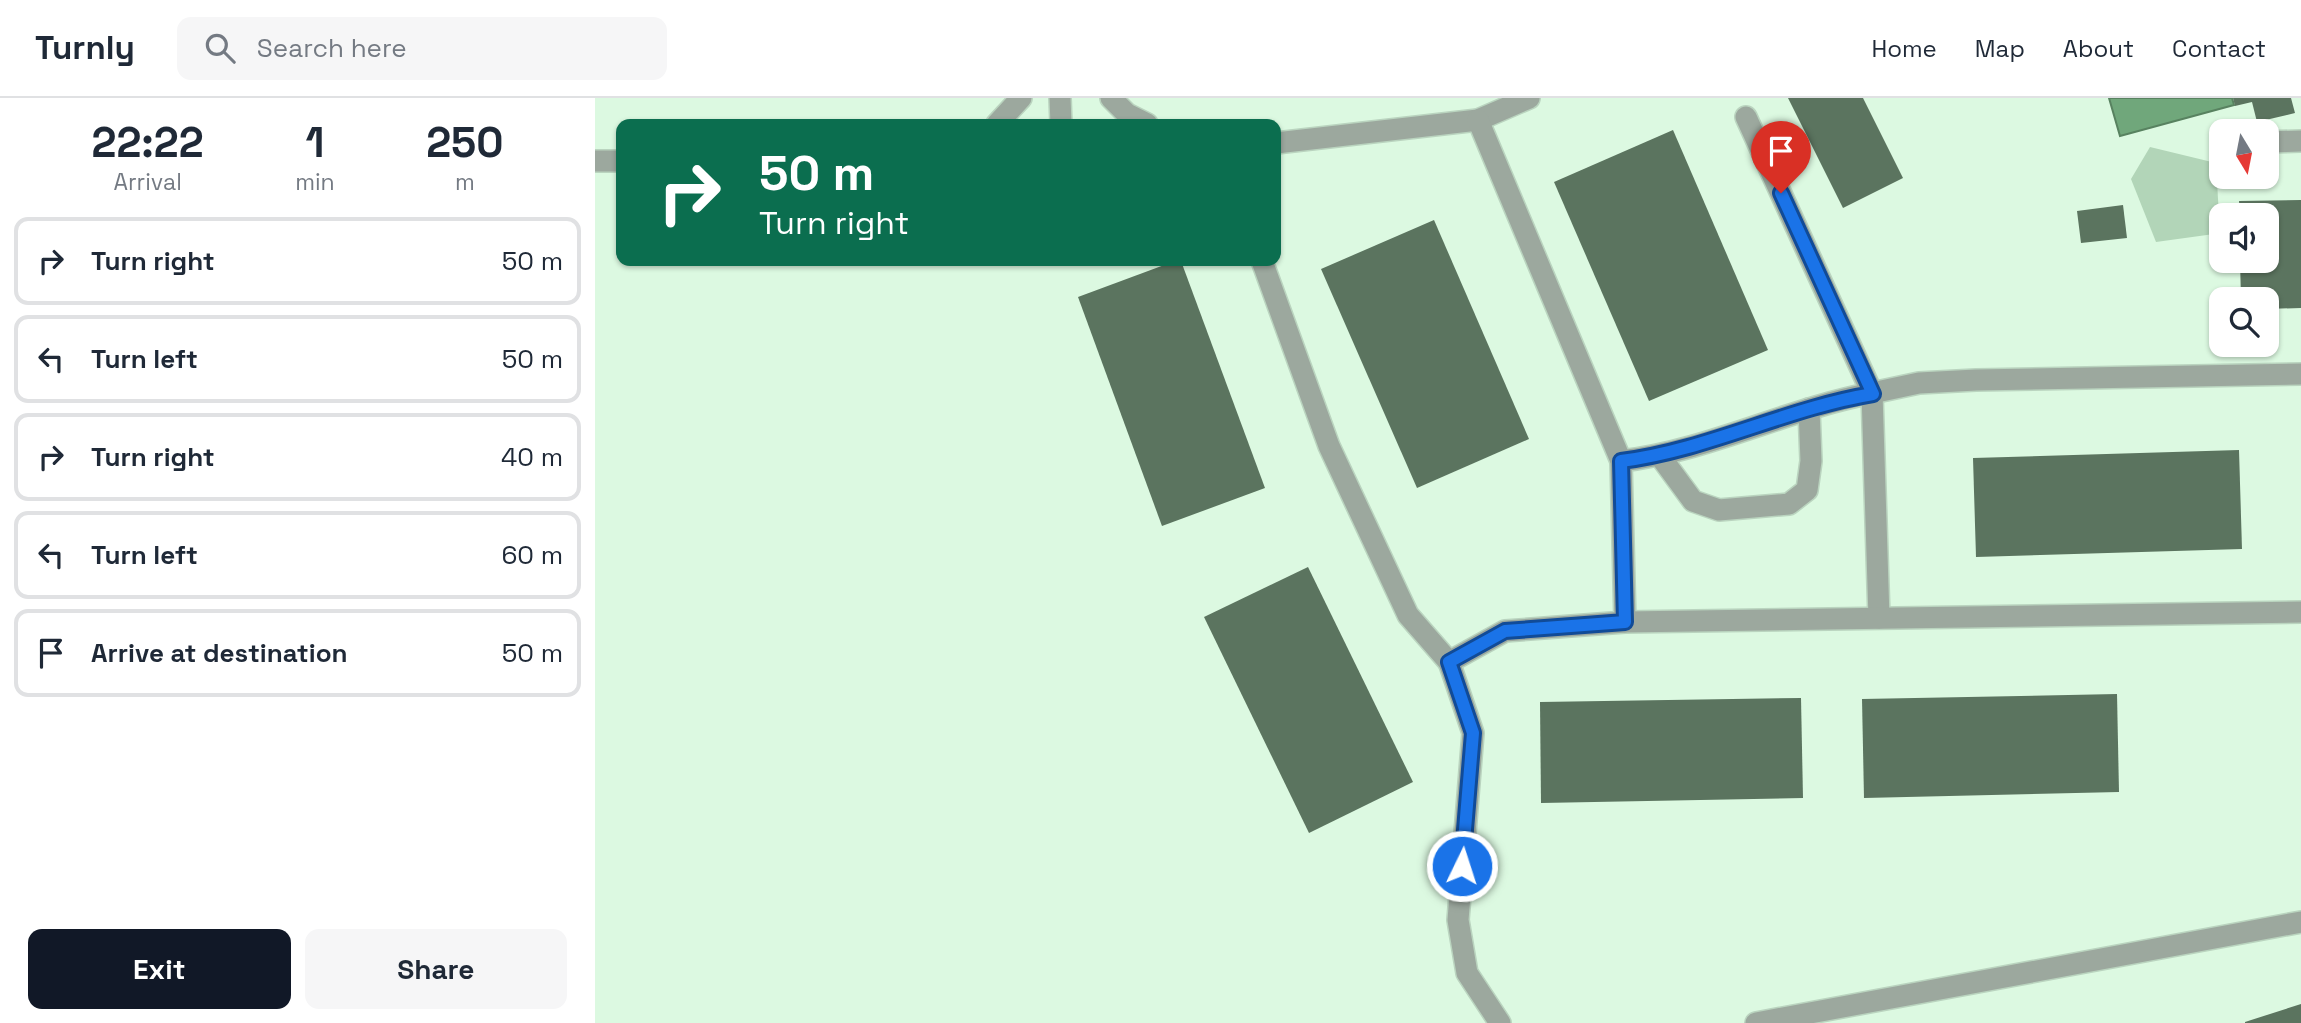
<!DOCTYPE html>
<html lang="en">
<head>
<meta charset="utf-8">
<style>
	:root { --surface:#fff; --page:#f6f6f7; --text:#1f2937; --muted:#747a83; --line:#e0e1e3; --accent:#111827 }
	body { margin:0; font-family:"Space Grotesk",sans-serif; background:var(--page); color:var(--text); height:100vh; display:flex; flex-direction:column; font-size:26px; white-space:nowrap }
	* { box-sizing:border-box; margin:0 }
	p { font-size:23px; color:var(--muted) }
	.icon { flex:none; width:38px; height:38px; fill:none; stroke:currentColor; stroke-width:2; stroke-linecap:round; stroke-linejoin:round }
	.map { position:relative; flex:1; overflow:hidden }
	.side { display:flex; flex-direction:column; background:var(--surface); width:595px }
	.side>* { flex:none }
	.guide { position:absolute; left:21px; top:21px; width:665px; height:147px; border-radius:14px; box-shadow:0 2px 5px #0004; background:#0b6e4f; color:#fff; overflow:hidden }
	.needle { width:46px; rotate:170deg }
	.tools { position:absolute; left:1614px; top:21px; display:grid; gap:14px }
	.tools a { display:grid; place-items:center; width:70px; height:70px; border-radius:14px; background:var(--surface); box-shadow:0 2px 5px #0004; font-size:35px }
	.pin { position:absolute; display:grid; place-items:center; width:60px; height:60px; color:#fff; margin:-72px -30px; border-radius:50% 50% 50% 0; rotate:-45deg; box-shadow:0 0 7px #0007 }
	.pin .icon { rotate:45deg }
	.me { position:absolute; width:77px; margin:-38px; rotate:4deg; stroke-linejoin:round; filter:drop-shadow(0 0 5px #0008) }
	.turn { display:flex; align-items:center; gap:24px; height:147px; padding:0 28px; font-size:32px }
	.turn .icon { width:91px; height:91px; stroke-width:2.5 }
	.turn b { display:block; font-size:49px; line-height:60px }
	.eta { display:flex; justify-content:space-evenly; align-items:center; height:119px; text-align:center }
	.eta b { font-size:42px; font-weight:800; line-height:49px }
	.action { display:flex; gap:14px; margin-top:auto; padding:14px 28px }
	.action a { flex:1; height:80px; border-radius:14px; background:var(--accent); color:#fff; font-size:28px; font-weight:800; line-height:80px; text-align:center }
	.action a+a { background:var(--page); color:var(--text) }
	ul { padding:0; list-style:none }
	li { display:flex; align-items:center; gap:21px; height:88px; margin:0 14px 10px; padding:0 14px; border:4px solid var(--line); border-radius:14px }
	li div { flex:1 }
	li b { display:block; font-size:26px }
	li em { font-style:normal }
	header { display:flex; align-items:center; gap:42px; box-sizing:border-box; height:98px; padding:0 35px; background:var(--surface); border-bottom:2px solid var(--line) }
	header strong { font-size:33px }
	nav { display:flex; gap:38px; margin-inline-start:auto; font-size:24px }
	.search { width:490px; height:63px; background:var(--page); display:flex; align-items:center; gap:18px; box-sizing:border-box; padding:0 24px; border-radius:14px; color:var(--muted); font-size:26px }
	main { display:flex; flex:1; min-height:0 }
	.map>svg:first-child { display:block }
</style>
</head>
<body>
<header>
<strong>Turnly</strong>
<div class="search"><svg class="icon" aria-label="search" viewBox="0 0 24 24"><circle cx="10" cy="10" r="6"/><path d="M15 15l6 6"/></svg>Search here</div>
<nav><a>Home</a><a>Map</a><a>About</a><a>Contact</a></nav>
</header>
<main>
<section class="side">
<div class="eta">
<div><b>22:22</b><p>Arrival</p></div>
<div><b>1</b><p>min</p></div>
<div><b>250</b><p>m</p></div>
</div>
<ul>
<li><svg class="icon" aria-label="right" viewBox="0 0 24 24"><path d="M7 20v-9h11M14 6l5 5-5 5"/></svg><div><b>Turn right</b></div><em>50 m</em></li>
<li><svg class="icon" aria-label="left" viewBox="0 0 24 24"><path d="M17 20v-9H6M10 6l-5 5 5 5"/></svg><div><b>Turn left</b></div><em>50 m</em></li>
<li><svg class="icon" aria-label="right" viewBox="0 0 24 24"><path d="M7 20v-9h11M14 6l5 5-5 5"/></svg><div><b>Turn right</b></div><em>40 m</em></li>
<li><svg class="icon" aria-label="left" viewBox="0 0 24 24"><path d="M17 20v-9H6M10 6l-5 5 5 5"/></svg><div><b>Turn left</b></div><em>60 m</em></li>
<li><svg class="icon" aria-label="arrive" viewBox="0 0 24 24"><path d="M6 21V4h12l-3 4 3 4H6"/></svg><div><b>Arrive at destination</b></div><em>50 m</em></li>
</ul>
<div class="action"><a>Exit</a><a>Share</a></div>
</section>
<div class="map">
<svg width="1706" height="925" viewBox="0 0 1706 925">
	<rect width="100%" height="100%" fill="#dcf9e1"/>
	<!-- green -->
	<path fill="#b2d5b8" d="M1555,49L1621,65L1624,119L1619,136L1561,144L1536,81Z"/>
	<!-- water -->
	<path fill="#70a77b" stroke="#588260" stroke-width="2" d="M1514,0H1637L1639,7L1525,38Z"/>
	<!-- building -->
	<g fill="#5b745f">
		<path d="M1193,0H1268L1308,80L1248,110Z"/>
		<path d="M1638,0H1696L1700,15L1662,24L1657,4L1640,8Z"/>
		<path d="M1078,32L1173,252L1054,303L959,84Z"/>
		<path d="M1706,102V210L1671,211V201H1646L1645,163H1671V117H1645L1644,103Z"/>
		<path d="M1528,107L1532,140L1486,145L1482,113Z"/>
		<path d="M839,122L934,341L822,390L726,171Z"/>
		<path d="M580,163H586L670,390L567,428L483,199Z"/>
		<path d="M1644,352L1647,451L1381,459L1378,360Z"/>
		<path d="M713,469L818,684L714,735L609,519Z"/>
		<path d="M1522,596L1524,694L1269,700L1267,601Z"/>
		<path d="M1206,600L1208,700L946,705L945,604Z"/>
		<path d="M1706,906V925H1650V924Z"/>
	</g>
	<g fill="none" stroke-linecap="round" stroke-linejoin="round">
		<defs>
			<g id="minor">
				<path d="M465,0L466,26"/>
				<path d="M516,0L532,16L552,26"/>
				<path d="M1151,19L1277,295L1324,285L1381,282L1706,276"/>
				<path d="M402,26L426,0"/>
				<path d="M1671,44L1706,43"/>
				<path d="M681,45L883,22L934,0"/>
				<path d="M0,63H26"/>
				<path d="M667,163L734,348L813,517L854,564L910,533L1030,524L1026,363L883,22"/>
				<path d="M1065,358L1098,403L1124,412L1194,406L1212,392L1216,363L1214,311"/>
				<path d="M1026,363C1113,353 1192,311 1277,295L1284,520"/>
				<path d="M1030,524L1706,514"/>
				<path d="M854,564L878,635L863,822L872,875L905,925"/>
				<path d="M1161,925L1706,824"/>
			</g>
		</defs>
		<!-- minor casing -->
		<use href="#minor" stroke="#bad4bf" stroke-width="24"/>
		<!-- minor -->
		<use href="#minor" stroke="#9ca89e" stroke-width="21"/>
	</g>
	<g fill="none" stroke-linecap="round" stroke-linejoin="round">
		<defs>
			<path id="route" d="M867,768L878,635L854,564L910,533L1030,524L1026,363C1113,352 1192,310 1278,296L1186,95"/>
		</defs>
		<!-- route casing -->
		<use href="#route" stroke="#114b97" stroke-width="18"/>
		<!-- route -->
		<use href="#route" stroke="#1a73e8" stroke-width="12"/>
	</g>
</svg>
<div class="tools">
<a><svg class="needle" viewBox="-14 -14 28 28"><path d="M0-13l5 13h-10z" fill="#e53935"/><path d="M0 13l5-13h-10z" fill="#747a83"/></svg></a>
<a><svg class="icon" aria-label="sound" viewBox="0 0 24 24"><path d="M4 9h4l5-4v14l-5-4H4zM17 9q2 3 0 6"/></svg></a>
<a><svg class="icon" aria-label="search" viewBox="0 0 24 24"><circle cx="10" cy="10" r="6"/><path d="M15 15l6 6"/></svg></a>
</div>
<div class="pin" style="left:1186px;top:95px;background:#d93025"><svg class="icon" aria-label="arrive" viewBox="0 0 24 24"><path d="M6 21V4h12l-3 4 3 4H6"/></svg></div>
<svg class="me" style="left:867px;top:768px" viewBox="-20 -20 40 40"><circle r="17" fill="#1a73e8" stroke="#fff" stroke-width="3"/><path d="M0-11L8 9 0 5-8 9z" fill="#fff"/></svg>
<div class="guide">
<div class="turn"><svg class="icon" aria-label="right" viewBox="0 0 24 24"><path d="M7 20v-9h11M14 6l5 5-5 5"/></svg><div><b>50 m</b>Turn right</div></div>
</div>
</div>
</main>
</body>
</html>
